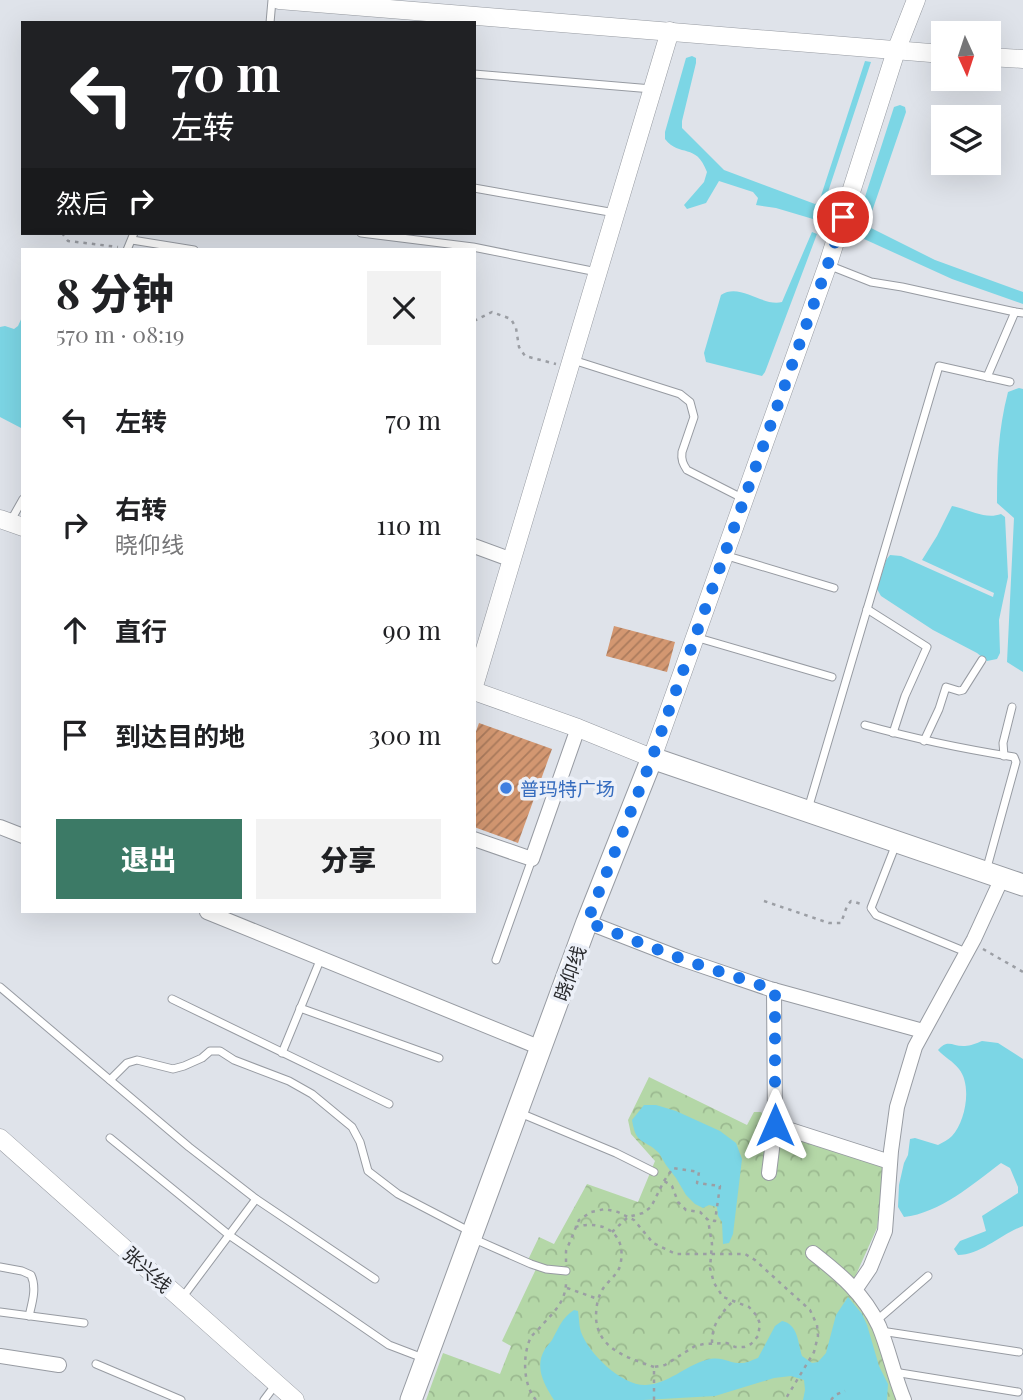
<!DOCTYPE html>
<html lang="zh">
<head>
<meta charset="utf-8">
<style>
	:root { --surface:#fff; --page:#f2f2f2; --text:#202124; --muted:#757577; --accent:#3c7a66 }
	body { margin:0; font-family:"Playfair Display","Noto Sans SC",serif; background:var(--page); color:var(--text); height:100vh; display:flex; flex-direction:column; font-size:26px; white-space:nowrap }
	* { box-sizing:border-box; margin:0 }
	p { font-size:23px; color:var(--muted) }
	.icon { flex:none; width:38px; height:38px; fill:none; stroke:currentColor; stroke-width:2; stroke-linecap:round; stroke-linejoin:round }
	.map { position:relative; flex:1; overflow:hidden }
	.side { position:absolute; left:21px; top:248px; width:455px; height:665px; display:flex; flex-direction:column; background:var(--surface); border-radius:0px; box-shadow:0 7px 28px #0002 }
	.side>* { flex:none }
	.guide { position:absolute; left:21px; top:21px; width:455px; height:214px; border-radius:0px; box-shadow:0 7px 28px #0002; background:#202124; color:#fff; overflow:hidden }
	.needle { width:46px; rotate:177deg }
	.controls { position:absolute; left:931px; top:21px; display:grid; gap:14px }
	.controls a { display:grid; place-items:center; width:70px; height:70px; border-radius:0px; background:var(--surface); box-shadow:0 7px 28px #0002; font-size:35px }
	.pin { position:absolute; display:grid; place-items:center; width:60px; height:60px; color:#fff; margin:-30px; border:4px solid #fff; border-radius:50%; box-shadow:0 2px 7px #0007 }
	.me { position:absolute; width:77px; margin:-38px; rotate:0deg; stroke-linejoin:round; filter:drop-shadow(0 0 5px #0008) }
	.turn { display:flex; align-items:center; gap:24px; height:147px; padding:0 35px; font-size:32px }
	.turn .icon { width:91px; height:91px; stroke-width:2.5 }
	.turn b { display:block; font-size:49px; line-height:60px }
	.then { display:flex; align-items:center; height:66px; padding:0 35px; background:#0003; gap:14px; font-size:26px }
	.round { display:grid; place-items:center; flex:none; width:74px; height:74px; border-radius:0px; background:var(--page) }
	.head { display:flex; align-items:center; justify-content:space-between; height:119px; padding:0 35px }
	h1 { font-size:42px; font-weight:800; line-height:52px }
	.primary-button { display:flex; gap:14px; margin-top:auto; padding:14px 35px }
	.primary-button a { flex:1; height:80px; border-radius:0px; background:var(--accent); color:#fff; font-size:28px; font-weight:800; line-height:80px; text-align:center }
	.primary-button a+a { background:var(--page); color:var(--text) }
	ul { padding:0; list-style:none }
	li { display:flex; align-items:center; gap:21px; height:105px; padding:0 35px }
	li div { flex:1 }
	li b { display:block; font-size:26px }
	li em { font-style:normal }
	.map>svg:first-child { display:block }
</style>
</head>
<body>
<div class="map">
<svg width="1023" height="1400" viewBox="0 0 1023 1400">
	<defs>
		<pattern id="park-crowns" width="20" height="18" patternUnits="userSpaceOnUse" patternTransform="scale(1.75)"><rect width="20" height="18" fill="#b4d7a7"/><path d="M2 6a3 3 0 1 1 6 0M12 15a3 3 0 1 1 6 0" fill="none" stroke="#9bb990"/></pattern>
		<pattern id="building-hatch" width="6" height="6" patternUnits="userSpaceOnUse" patternTransform="scale(1.75)"><rect width="6" height="6" fill="#d39771"/><path d="M-1 1l2-2M0 6l6-6M5 7l2-2" fill="none" stroke="#ab7b5d"/></pattern>
	</defs>
	<rect width="100%" height="100%" fill="#dfe3ea"/>
	<!-- park -->
	<path fill="url(#park-crowns)" d="M649,1077L747,1125L754,1112H761L770,1123L767,1130L885,1165L877,1228L855,1277L852,1292L876,1328L899,1400H426L443,1353L500,1374L511,1346L502,1341L536,1269L526,1264L539,1237L554,1244L587,1184L638,1202L655,1161L631,1134L628,1120Z"/>
	<!-- water -->
	<g fill="#7cd6e5">
		<path d="M692,56L696,58V63L682,121V128L724,170L815,204L819,202L865,61L871,62L824,204L829,214L826,222L820,224L815,222L813,219L776,208L756,205L758,198L753,192L719,181L706,203L687,209L684,205L704,182L707,172C696,142 680,158 665,139V132L686,58Z"/>
		<path d="M900,105L905,107L906,112L867,226L935,260L1023,292V304L952,279L853,234L894,107Z"/>
		<path d="M812,232L817,234L765,372L762,376L706,362L704,353L721,295C740,282 762,307 782,302Z"/>
		<path d="M23,315V429L0,417V327L5,326L14,329L18,326Z"/>
		<path d="M1019,388L1023,389V672L1007,662L1014,518L997,503C997,463 998,431 1008,392Z"/>
		<path d="M952,506C968,509 985,520 1001,514L1005,517L1008,577L999,620L1000,653L997,659L987,661L977,653L933,630L881,596L877,589L886,560L890,555L901,556L993,597L994,593L922,560L937,536Z"/>
		<path d="M982,1041L998,1043L1023,1059V1226C1001,1234 981,1255 958,1255L954,1249L960,1241L986,1231L982,1216L1018,1193V1187L1010,1168L1001,1163C973,1184 940,1213 904,1217L898,1207L899,1185L904,1163L908,1155L910,1139L915,1138L938,1145C943,1142 948,1140 952,1136C966,1121 972,1085 959,1069C953,1061 944,1057 938,1050C948,1038 953,1047 965,1046C970,1046 977,1043 982,1041Z"/>
		<path d="M644,1105H656L676,1111L720,1131L736,1143L742,1159L733,1234L729,1243L723,1244L722,1222L718,1216L717,1207L709,1205L703,1208L695,1204L686,1195L676,1178L666,1165L659,1153C644,1138 636,1146 632,1120Z"/>
		<path d="M848,1297L862,1314L867,1325L879,1366L888,1384L887,1400H803L805,1390L804,1380L791,1376L774,1378L715,1396L643,1400H554C544,1384 534,1367 545,1349C547,1346 550,1343 552,1340C560,1326 561,1319 574,1310L578,1311C579,1317 579,1326 581,1332C589,1354 622,1386 646,1385C668,1384 685,1366 706,1360C723,1355 728,1364 743,1363C747,1363 754,1359 758,1358L775,1326L782,1321C798,1324 798,1343 802,1356L812,1363L818,1362L826,1353L836,1315Z"/>
	</g>
	<!-- building -->
	<g fill="url(#building-hatch)">
		<path d="M614,626L675,642L667,672L606,656Z"/>
		<path d="M479,723L552,749L518,843L474,827V737Z"/>
	</g>
	<g fill="none" stroke-linecap="round" stroke-linejoin="round">
		<defs>
			<g id="service">
				<path d="M270,23L272,0"/>
				<path d="M474,74L652,89"/>
				<path d="M474,188L615,213"/>
				<path d="M361,233L473,247L597,272"/>
				<path d="M132,240L194,250"/>
				<path d="M127,250L134,233"/>
				<path d="M828,265L871,282L902,287L1015,312L1023,313"/>
				<path d="M573,360L680,394L690,402L694,417L682,452C681,460 683,464 687,470L744,499"/>
				<path d="M987,377L1015,312"/>
				<path d="M10,522L23,499"/>
				<path d="M724,555L834,588"/>
				<path d="M867,609L927,647L905,696L893,733"/>
				<path d="M695,637L832,677"/>
				<path d="M865,725C915,739 964,749 1014,757L1016,762L986,871"/>
				<path d="M924,741L939,709L946,687L959,691L963,690L982,660"/>
				<path d="M1004,756L1003,743L1012,707"/>
				<path d="M808,809L939,366L1010,382"/>
				<path d="M896,844L871,908L876,915L966,952"/>
				<path d="M496,960L532,859"/>
				<path d="M0,987L189,1147L256,1199L375,1279"/>
				<path d="M172,999L389,1104"/>
				<path d="M300,1008L439,1058"/>
				<path d="M282,1053L321,958"/>
				<path d="M110,1080L127,1063L137,1060L173,1069L184,1066L202,1058L210,1051H220L234,1060L289,1081L312,1094L352,1127L360,1142L368,1171L398,1194L469,1231"/>
				<path d="M520,1113L616,1153L654,1172"/>
				<path d="M110,1138L229,1235L389,1345L423,1358"/>
				<path d="M472,1238L531,1264L546,1269L566,1271"/>
				<path d="M0,1267L22,1271L31,1275C37,1288 32,1303 29,1316"/>
				<path d="M182,1298L256,1199"/>
				<path d="M0,1312L84,1323"/>
				<path d="M876,1321L928,1276"/>
				<path d="M881,1331L1019,1352"/>
				<path d="M96,1364L181,1400"/>
				<path d="M894,1372L1018,1392"/>
				<path d="M264,1400L276,1384"/>
			</g>
			<g id="minor">
				<path d="M474,546L512,560"/>
				<path d="M0,827L23,836"/>
				<path d="M474,839L532,859L578,728"/>
				<path d="M207,912L541,1048"/>
				<path d="M587,922L682,959L770,989L923,1031"/>
				<path d="M775,1125L890,1162"/>
				<path d="M769,1173L775,1125L774,990"/>
				<path d="M813,1253C840,1274 864,1294 879,1326C889,1350 894,1376 904,1400"/>
				<path d="M855,1290L870,1268L885,1231L891,1151L897,1107L915,1047L974,939L1002,878"/>
				<path d="M0,1356L59,1365"/>
			</g>
			<g id="tertiary">
				<path d="M279,0L943,54"/>
				<path d="M989,57L1023,59"/>
				<path d="M0,519L23,527"/>
				<path d="M474,686L670,31"/>
				<path d="M474,691L578,728L652,758L828,264L896,51L916,0"/>
				<path d="M0,1138L295,1400"/>
			</g>
			<path id="secondary" d="M411,1400L587,922L652,758L1023,885"/>
		</defs>
		<!-- service casing -->
		<use href="#service" stroke="#979ba2" stroke-width="9"/>
		<!-- minor casing -->
		<use href="#minor" stroke="#979ba2" stroke-width="16"/>
		<!-- tertiary casing -->
		<use href="#tertiary" stroke="#979ba2" stroke-width="19"/>
		<!-- secondary casing -->
		<use href="#secondary" stroke="#979ba2" stroke-width="23"/>
		<!-- path -->
		<g stroke="#9b9ea4" stroke-width="2.5" stroke-dasharray="3.5 5" stroke-linecap="butt">
			<path d="M62,233L68,241L118,247"/>
			<path d="M474,321L492,312L511,319L516,328L519,347L525,356L556,364"/>
			<path d="M764,901L829,923H841L847,906L851,901L861,904"/>
			<path d="M983,949L1023,972"/>
			<path d="M575,1227C604,1219 628,1234 620,1266C617,1276 606,1282 601,1292C597,1300 596,1309 596,1318C598,1350 629,1358 654,1367"/>
			<path d="M612,1232L628,1217L643,1213L651,1207L664,1181L673,1168L699,1172L697,1183L720,1186L715,1221L709,1220"/>
			<path d="M566,1262V1251L579,1220L591,1212L605,1209L618,1212L634,1220L653,1243L676,1254H745L755,1260L810,1310L817,1325L818,1336L814,1352L785,1400"/>
			<path d="M567,1288L598,1299"/>
			<path d="M712,1343C712,1324 720,1315 733,1301"/>
			<path d="M536,1400C523,1385 522,1355 531,1337C534,1333 539,1329 542,1325C555,1311 567,1300 566,1279"/>
			<path d="M654,1400V1367L665,1365L695,1346L704,1344L727,1343L735,1347H744L751,1344L758,1336L760,1324L757,1316L749,1307L723,1297L714,1283L710,1268L712,1244L708,1220L700,1212L686,1210L678,1202L672,1186L661,1179"/>
			<path d="M831,1400L835,1395L845,1391"/>
		</g>
		<!-- service -->
		<use href="#service" stroke="#fff" stroke-width="7"/>
		<!-- minor -->
		<use href="#minor" stroke="#fff" stroke-width="14"/>
		<!-- tertiary -->
		<use href="#tertiary" stroke="#fff" stroke-width="18"/>
		<!-- secondary -->
		<use href="#secondary" stroke="#fff" stroke-width="21"/>
	</g>
	<g fill="none" stroke-linecap="round" stroke-linejoin="round">
		<!-- route -->
		<path stroke="#1a73e8" stroke-width="12" stroke-dasharray="0 21.6" d="M775,1125V990L682,959L587,922L652,758L828,264L843,217"/>
	</g>
	<!-- markers -->
	<circle fill="#3f7fe0" stroke="#ecf0f8" stroke-width="2.5" cx="506" cy="788" r="7"/>
	<g text-anchor="middle" dominant-baseline="central" stroke-width="7" stroke-linejoin="round" paint-order="stroke">
		<!-- shop labels -->
		<g font-size="19" fill="#366cbe" stroke="#ecf0f8" text-anchor="start">
			<text x="520" y="788">普玛特广场</text>
		</g>
		<!-- street labels -->
		<g font-size="19" fill="#28292c" stroke="#ecf0f8">
			<text transform="translate(569 973) rotate(-70)">晓仰线</text>
			<text transform="translate(148 1269) rotate(42)">张兴线</text>
		</g>
	</g>
</svg>
<div class="controls">
<a><svg class="needle" viewBox="-14 -14 28 28"><path d="M0-13l5 13h-10z" fill="#e53935"/><path d="M0 13l5-13h-10z" fill="#757577"/></svg></a>
<a><svg class="icon" aria-label="layers" viewBox="0 0 24 24"><path d="M12 4l9 5-9 5-9-5zM3 14l9 5 9-5"/></svg></a>
</div>
<div class="pin" style="left:843px;top:217px;background:#d93025"><svg class="icon" aria-label="arrive" viewBox="0 0 24 24"><path d="M6 21V4h12l-3 4 3 4H6"/></svg></div>
<svg class="me" style="left:775px;top:1125px" viewBox="-20 -20 40 40"><path d="M0-17L14 15 0 8-14 15z" fill="#1a73e8" stroke="#fff" stroke-width="4"/></svg>
<div class="guide">
<div class="turn"><svg class="icon" aria-label="left" viewBox="0 0 24 24"><path d="M17 20v-9H6M10 6l-5 5 5 5"/></svg><div><b>70 m</b>左转</div></div>
<div class="then">然后<svg class="icon" aria-label="right" viewBox="0 0 24 24"><path d="M7 20v-9h11M14 6l5 5-5 5"/></svg></div>
</div>
<section class="side">
<div class="head"><div><h1>8 分钟</h1><p>570 m · 08:19</p></div><a class="round"><svg class="icon" aria-label="close" viewBox="0 0 24 24"><path d="M6 6l12 12M18 6L6 18"/></svg></a></div>
<ul>
<li><svg class="icon" aria-label="left" viewBox="0 0 24 24"><path d="M17 20v-9H6M10 6l-5 5 5 5"/></svg><div><b>左转</b></div><em>70 m</em></li>
<li><svg class="icon" aria-label="right" viewBox="0 0 24 24"><path d="M7 20v-9h11M14 6l5 5-5 5"/></svg><div><b>右转</b><p>晓仰线</p></div><em>110 m</em></li>
<li><svg class="icon" aria-label="ahead" viewBox="0 0 24 24"><path d="M12 20V5M6 11l6-6 6 6"/></svg><div><b>直行</b></div><em>90 m</em></li>
<li><svg class="icon" aria-label="arrive" viewBox="0 0 24 24"><path d="M6 21V4h12l-3 4 3 4H6"/></svg><div><b>到达目的地</b></div><em>300 m</em></li>
</ul>
<div class="primary-button"><a>退出</a><a>分享</a></div>
</section>
</div>
</body>
</html>
